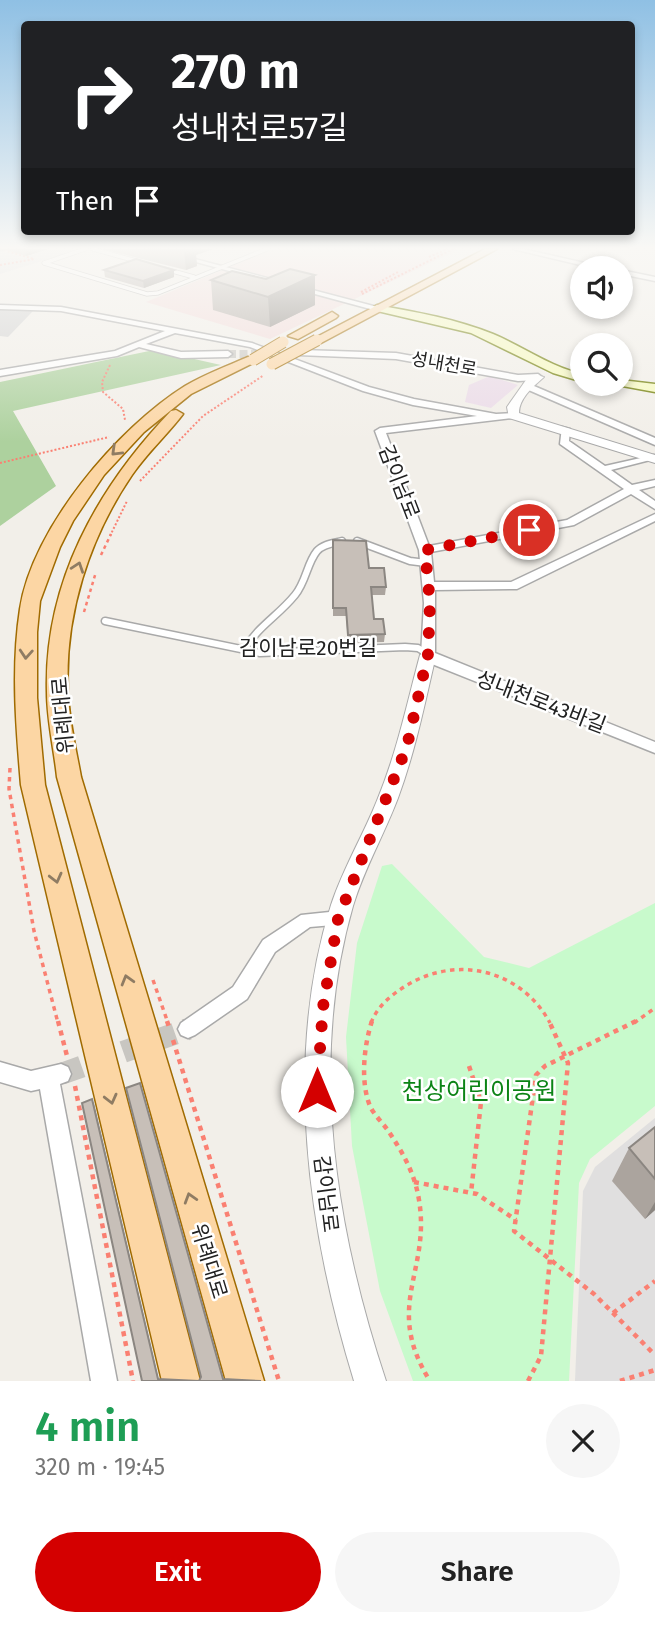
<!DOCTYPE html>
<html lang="en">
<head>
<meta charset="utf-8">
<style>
	:root { --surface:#fff; --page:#f6f6f6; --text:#222; --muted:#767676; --accent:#d40000 }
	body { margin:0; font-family:"Fira Sans","Noto Sans KR",sans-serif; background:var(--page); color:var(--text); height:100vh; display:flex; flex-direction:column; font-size:26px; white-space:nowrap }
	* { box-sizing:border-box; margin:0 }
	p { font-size:23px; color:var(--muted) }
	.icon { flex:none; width:38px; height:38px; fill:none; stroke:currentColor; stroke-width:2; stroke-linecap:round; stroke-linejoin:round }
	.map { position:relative; height:1381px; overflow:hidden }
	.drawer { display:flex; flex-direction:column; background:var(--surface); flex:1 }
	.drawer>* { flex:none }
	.top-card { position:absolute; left:21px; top:21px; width:614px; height:214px; border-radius:7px; box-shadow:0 4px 10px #0003; background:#202124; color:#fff; overflow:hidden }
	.buttons { position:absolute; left:570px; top:256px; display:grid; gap:14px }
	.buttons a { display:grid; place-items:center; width:63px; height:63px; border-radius:50%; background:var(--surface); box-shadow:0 4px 10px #0003; font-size:35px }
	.pin { position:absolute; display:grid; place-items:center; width:60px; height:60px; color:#fff; margin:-30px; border:4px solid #fff; border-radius:50%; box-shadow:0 2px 7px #0007 }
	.me { position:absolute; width:77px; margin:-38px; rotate:0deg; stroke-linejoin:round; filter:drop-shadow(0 0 5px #0008) }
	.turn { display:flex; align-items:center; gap:24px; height:147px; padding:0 35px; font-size:32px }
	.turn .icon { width:91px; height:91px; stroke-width:2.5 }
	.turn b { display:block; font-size:49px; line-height:60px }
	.then { display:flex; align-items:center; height:66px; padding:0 35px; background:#0003; gap:14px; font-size:26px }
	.round { display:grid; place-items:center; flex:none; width:74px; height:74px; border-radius:37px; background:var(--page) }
	.head { display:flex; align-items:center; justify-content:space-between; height:119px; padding:0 35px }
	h1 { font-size:42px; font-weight:600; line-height:52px; color:#1e9e55 }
	.cta { display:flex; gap:14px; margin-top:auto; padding:14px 35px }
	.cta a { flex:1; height:80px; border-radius:42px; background:var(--accent); color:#fff; font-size:28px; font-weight:600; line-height:80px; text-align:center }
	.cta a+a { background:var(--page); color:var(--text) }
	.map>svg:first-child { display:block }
</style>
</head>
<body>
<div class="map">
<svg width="655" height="1381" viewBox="0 0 655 1381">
	<rect width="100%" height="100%" fill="#f2efe9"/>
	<!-- residential -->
	<g fill="#e0dfdf">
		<path d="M0,249H80L0,274Z"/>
		<path d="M655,1118V1381H575L583,1191L595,1167Z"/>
	</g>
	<!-- commercial -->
	<path fill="#f2dad9" d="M273,249H460L270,339L146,302Z"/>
	<!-- industrial -->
	<path fill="#ebdbe8" d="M490,376L518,385L491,408L465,402L469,385Z"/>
	<!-- religious -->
	<path fill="#d0d0d0" d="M0,310L18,309L33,311L8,337L0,336Z"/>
	<!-- forest -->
	<path fill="#add19e" d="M154,350L221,365L13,411L56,486L0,526V382Z"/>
	<!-- park -->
	<path fill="#c8facc" d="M392,864L484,957L529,968L655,903V1106L590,1159L579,1183L569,1381H413L380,1291L352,1146L346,1037L357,943L382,866Z"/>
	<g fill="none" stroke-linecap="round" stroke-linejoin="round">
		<!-- minor-tunnel-far1 -->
		<path stroke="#c8c6c1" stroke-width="8" stroke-dasharray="8 3.5" stroke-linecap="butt" d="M228,354H269"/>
		<!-- minor-tunnel -->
		<path stroke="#c8c6c1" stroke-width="22" stroke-dasharray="22 11" stroke-linecap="butt" d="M61,1074L188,1029"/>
		<defs>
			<g id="service-far1">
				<path d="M85,249L44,263L147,294L158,293L267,249"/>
				<path d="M93,249L140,262"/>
				<path d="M165,269L194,277"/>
			</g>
			<g id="service">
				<path d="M357,541L410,561L426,563"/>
				<path d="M105,621L260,653L405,647L418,648L428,654"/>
				<path d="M244,650C258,626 278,616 295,595C306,582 307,563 317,551C323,544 334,543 342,541"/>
			</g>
			<g id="minor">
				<path d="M148,249H157L381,308L374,310Z"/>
				<path d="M513,249H523L607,268H593Z"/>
				<path d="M621,270L655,277V281L621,274Z"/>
				<path d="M0,305L61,307L252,343L369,387L414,399L496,414L516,413L518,415L513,418L386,433L429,546L567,520L624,489L560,444L562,427L570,429L569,441L605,466L654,455V459L611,470L632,485L655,480V486L639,490L655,501V509L631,494L574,525L431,552L434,582H511L655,514V521L517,589L435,590V653L655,742V753L432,664L421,655L424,603L419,550L375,431L380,428L477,416L413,405L363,391L250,347L175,333L146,344L181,352L228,351L232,354L228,357L181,358L139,347L117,356L0,376V370L115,351L165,331L61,311L0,309Z"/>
				<path d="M301,350L396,353L518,375L538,374L542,377L538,380L518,381L396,359L298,355V351Z"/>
				<path d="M527,383L655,438V445L524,388V384Z"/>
				<path d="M339,911L345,914L348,919L345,924L310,927L275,952L247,999L195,1035L188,1038L181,1035L178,1029L181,1023L233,987L263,940L301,915Z"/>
				<path d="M0,1062L31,1071L61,1064L68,1067L71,1074L68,1081L60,1084L117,1381H91L40,1089L31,1091L0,1082Z"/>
			</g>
			<g id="tertiary">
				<path d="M534,375L544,377C534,386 519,398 519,413L655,455V463L509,418L507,407L526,380Z"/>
				<path d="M428,650L436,655C425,703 415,752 398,798C384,835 364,869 353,906C308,1062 336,1231 386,1381H354C308,1231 283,1058 331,905C343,868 364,834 378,798C397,752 407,703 420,655Z"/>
			</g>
			<g id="secondary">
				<path d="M377,305C416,312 456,319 493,334C524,347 550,367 583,374V382L553,373L471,333L373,310L372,308Z"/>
				<path d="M621,380L655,384V392L606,383H621Z"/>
			</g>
			<g id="primary">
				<path d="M485,249H497L321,343L311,340Z"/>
				<path d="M332,312L338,316L336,318L298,339L288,336Z"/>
				<path d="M248,357L259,360L191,394L144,432L104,475L73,521L60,547L40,601L37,632V698L45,785L200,1381H162L21,785C16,727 11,667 20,609C32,528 118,428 185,386C205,374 227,366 248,357Z"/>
				<path d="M176,410L183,414C167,435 147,453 132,475C89,538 64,616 68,692C69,721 76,749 81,777L264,1381H226L57,777C54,749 47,721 47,692C44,583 97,488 171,411Z"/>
			</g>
		</defs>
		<!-- service-far1 casing -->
		<use href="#service-far1" stroke="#a9a9a9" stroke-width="5"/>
		<!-- service casing -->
		<use href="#service" stroke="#a9a9a9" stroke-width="9"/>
		<!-- minor casing -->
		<use href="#minor" stroke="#a9a9a9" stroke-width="3"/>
		<!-- tertiary casing -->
		<use href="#tertiary" stroke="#a9a9a9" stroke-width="2"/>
		<!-- secondary casing -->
		<use href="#secondary" stroke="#707d05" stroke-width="3"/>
		<!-- primary casing -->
		<use href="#primary" stroke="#a06b00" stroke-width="3"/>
		<!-- path-far3 -->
		<g stroke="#fa8072" stroke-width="2" stroke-dasharray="2 2" stroke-linecap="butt">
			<path d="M0,249L34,259"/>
			<path d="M429,257L447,249"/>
			<path d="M0,265L35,259"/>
			<path d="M361,292L398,272"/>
			<path d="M362,294L453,249"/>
			<path d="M110,365L102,382L103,392L123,409L125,420"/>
			<path d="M0,463L109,437"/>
			<path d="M140,481L203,416L264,375"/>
			<path d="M110,536L127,501"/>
		</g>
		<!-- path-far2 -->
		<g stroke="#fa8072" stroke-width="2.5" stroke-dasharray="3.5 3.5" stroke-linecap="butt">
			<path d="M101,555L111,534"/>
			<path d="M84,612L96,572"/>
		</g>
		<!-- path-far1 -->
		<g stroke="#fa8072" stroke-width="3.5" stroke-dasharray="4.5 4.5" stroke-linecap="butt">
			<path d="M10,768L9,789L34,931L58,1023"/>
			<path d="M153,980L168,1023"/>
			<path d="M371,1023C377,1007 390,996 404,987C455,954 521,969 550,1023"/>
			<path d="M634,1023L655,1008"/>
		</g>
		<!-- path -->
		<g stroke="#fa8072" stroke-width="4.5" stroke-dasharray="5 5" stroke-linecap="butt">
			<path d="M58,1021L67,1056"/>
			<path d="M167,1021L170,1030"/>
			<path d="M372,1021C364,1045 360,1082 370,1106C374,1115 383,1123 389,1132C403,1153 415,1174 419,1200C431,1272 383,1306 430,1381"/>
			<path d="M636,1021L545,1066L536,1075L514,1231L594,1294L655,1355"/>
			<path d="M173,1040L279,1381"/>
			<path d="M469,1066L481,1102L471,1193"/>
			<path d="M75,1086L133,1381"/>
			<path d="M414,1182L477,1194L516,1220"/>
			<path d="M613,1313L655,1281"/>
			<path d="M528,1381L541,1356L568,1063L549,1021"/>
			<path d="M620,1381L655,1370"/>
		</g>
		<!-- service-far1 -->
		<use href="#service-far1" stroke="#fff" stroke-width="3.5"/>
		<!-- service -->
		<use href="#service" stroke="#fff" stroke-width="6"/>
		<!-- minor -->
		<use href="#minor" fill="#fff" fill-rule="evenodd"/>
		<!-- tertiary -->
		<use href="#tertiary" fill="#fff" fill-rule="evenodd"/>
		<!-- secondary -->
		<use href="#secondary" fill="#f7fabf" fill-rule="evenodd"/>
		<!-- primary -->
		<use href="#primary" fill="#fcd6a4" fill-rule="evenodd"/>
		<defs>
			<g id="primary-bridge">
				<path d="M253,360L283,342"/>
				<path d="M272,364L317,340"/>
			</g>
		</defs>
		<!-- primary-bridge casing -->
		<use href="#primary-bridge" stroke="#a06b00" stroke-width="13" stroke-linecap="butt"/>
		<!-- primary-bridge -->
		<use href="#primary-bridge" stroke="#fcd6a4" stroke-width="11"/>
	</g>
	<!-- wall -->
	<g fill="#aba49e">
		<path d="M0,249H48L26,256L6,250L0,252Z"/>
		<path d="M102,249H213L196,255L197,266L186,270Z"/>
		<path d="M104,270H174V277L144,288L105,277Z"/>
		<path d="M315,275V305L270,327L213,310L211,280L266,279Z"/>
		<path d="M333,540L369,568L386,587L385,595H372L374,619L385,634L384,642L348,643L346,616H333Z"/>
		<path d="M655,1127V1210L645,1219L612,1181L629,1148Z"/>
	</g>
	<!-- shaded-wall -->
	<g fill="#8b8681">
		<path d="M25,249H48L26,256Z"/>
		<path d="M184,249H213L196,255L197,266L186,270Z"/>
		<path d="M174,270V277L144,288L143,281Z"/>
		<path d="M315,275V305L270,327L268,297Z"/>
		<path d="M92,1099L94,1104L159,1381L158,1379Z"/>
		<path d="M655,1202V1210L645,1219Z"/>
	</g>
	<!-- building -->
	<g fill="#c7bfb8" stroke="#8b8681" stroke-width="2">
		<path d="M136,259L174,270L143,281L104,270Z"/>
		<path d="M290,269L315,275L268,297L211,280L232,271L266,279Z"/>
		<path d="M333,540L366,541L369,568H384L386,587H371L374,619H383L385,634L348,635L346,608H333Z"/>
		<path d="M140,1083L223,1379L261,1381H142L82,1103L92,1099L158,1379L199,1381L201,1377L126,1088Z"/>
		<path d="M655,1127V1179L629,1148Z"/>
	</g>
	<!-- one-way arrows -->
	<defs><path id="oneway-chevron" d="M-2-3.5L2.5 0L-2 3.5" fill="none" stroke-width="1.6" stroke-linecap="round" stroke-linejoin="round" transform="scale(1.75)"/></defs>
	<g stroke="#8f7c63">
		<use href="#oneway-chevron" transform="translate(116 451) rotate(136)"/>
		<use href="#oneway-chevron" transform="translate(78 567) rotate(-71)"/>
		<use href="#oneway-chevron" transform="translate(26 654) rotate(94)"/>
		<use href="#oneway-chevron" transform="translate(56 878) rotate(76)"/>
		<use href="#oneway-chevron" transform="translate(127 980) rotate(-106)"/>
		<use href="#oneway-chevron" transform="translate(111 1099) rotate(76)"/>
		<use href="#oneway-chevron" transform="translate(190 1198) rotate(-107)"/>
	</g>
	<!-- sky -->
	<linearGradient id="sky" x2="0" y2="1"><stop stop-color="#8fc0e4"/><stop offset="0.56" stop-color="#f9f8f5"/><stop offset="1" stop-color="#f9f8f5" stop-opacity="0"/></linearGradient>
	<rect width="655" height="442" fill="url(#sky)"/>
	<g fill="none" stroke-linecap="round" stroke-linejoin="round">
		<!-- route -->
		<path stroke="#d40000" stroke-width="12" stroke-dasharray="0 21.6" d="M317,1091L323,1007L338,919L407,746L428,654L430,603L425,550L529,530"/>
	</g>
	<g text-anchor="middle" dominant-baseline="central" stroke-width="5" stroke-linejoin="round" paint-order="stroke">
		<!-- far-street labels -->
		<g font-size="18" fill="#222" stroke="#fff">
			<text transform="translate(444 364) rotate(10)">성내천로</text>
		</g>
		<!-- street labels -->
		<g font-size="21" fill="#222" stroke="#fff">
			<text transform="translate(399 482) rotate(69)">감이남로</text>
			<text x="308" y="648">감이남로20번길</text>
			<text transform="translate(541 702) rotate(21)">성내천로43바길</text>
			<text transform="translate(63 715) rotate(-95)">위례대로</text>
			<text transform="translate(326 1194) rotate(83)">감이남로</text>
			<text transform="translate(209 1261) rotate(73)">위례대로</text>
		</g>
		<!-- near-park labels -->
		<g font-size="24" fill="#0c8416" stroke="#fff">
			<text x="479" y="1091">천상어린이공원</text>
		</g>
	</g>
</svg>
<div class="buttons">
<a><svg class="icon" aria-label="sound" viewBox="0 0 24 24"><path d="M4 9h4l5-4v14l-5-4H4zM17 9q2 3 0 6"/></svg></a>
<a><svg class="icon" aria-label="search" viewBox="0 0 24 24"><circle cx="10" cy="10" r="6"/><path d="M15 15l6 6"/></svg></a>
</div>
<div class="pin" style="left:529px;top:530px;background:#d93025"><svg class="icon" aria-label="arrive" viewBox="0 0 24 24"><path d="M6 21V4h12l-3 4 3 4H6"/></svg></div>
<svg class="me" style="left:317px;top:1091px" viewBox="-20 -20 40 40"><circle r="19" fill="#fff"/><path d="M0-13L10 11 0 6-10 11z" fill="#d40000"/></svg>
<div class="top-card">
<div class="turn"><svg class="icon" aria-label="right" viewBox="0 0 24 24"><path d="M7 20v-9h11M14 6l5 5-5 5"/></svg><div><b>270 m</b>성내천로57길</div></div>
<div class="then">Then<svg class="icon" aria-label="arrive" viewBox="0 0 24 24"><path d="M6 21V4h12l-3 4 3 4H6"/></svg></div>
</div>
</div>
<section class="drawer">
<div class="head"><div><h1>4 min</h1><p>320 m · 19:45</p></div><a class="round"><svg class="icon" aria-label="close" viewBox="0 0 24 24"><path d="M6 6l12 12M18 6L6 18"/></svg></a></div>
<div class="cta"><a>Exit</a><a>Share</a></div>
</section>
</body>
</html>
